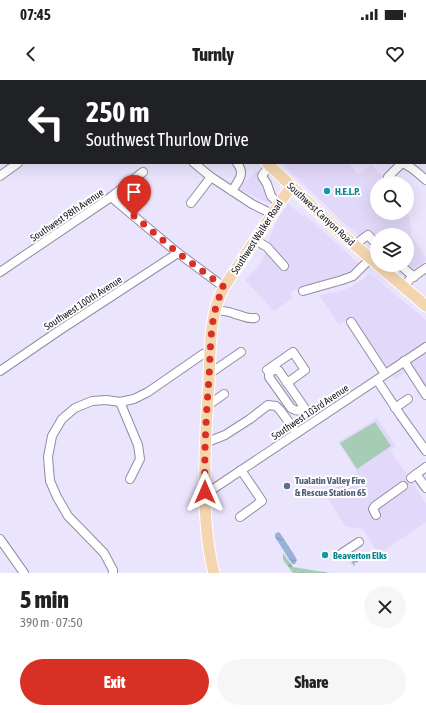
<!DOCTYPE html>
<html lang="en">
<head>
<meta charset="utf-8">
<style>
	:root { --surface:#fff; --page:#f6f6f6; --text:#222; --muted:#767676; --accent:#d93025 }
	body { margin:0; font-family:"Asap Condensed",sans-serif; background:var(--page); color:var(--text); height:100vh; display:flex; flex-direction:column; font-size:15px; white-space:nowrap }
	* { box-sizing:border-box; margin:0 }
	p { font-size:13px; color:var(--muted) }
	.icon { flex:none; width:22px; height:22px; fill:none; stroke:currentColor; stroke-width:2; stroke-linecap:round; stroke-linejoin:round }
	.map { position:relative; height:493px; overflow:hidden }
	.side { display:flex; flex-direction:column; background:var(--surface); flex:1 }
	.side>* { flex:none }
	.hud { position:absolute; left:0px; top:0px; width:426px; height:84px; box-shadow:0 4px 16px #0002; background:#202124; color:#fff; overflow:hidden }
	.controls { position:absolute; left:370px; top:96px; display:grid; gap:8px }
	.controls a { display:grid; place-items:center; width:44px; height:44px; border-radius:50%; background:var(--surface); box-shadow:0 4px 16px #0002; font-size:20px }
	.pin { position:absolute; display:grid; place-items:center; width:34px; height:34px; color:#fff; margin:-41px -17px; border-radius:50% 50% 50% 0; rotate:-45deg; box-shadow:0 0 4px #0007 }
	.pin .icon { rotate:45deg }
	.me { position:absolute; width:44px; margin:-22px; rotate:0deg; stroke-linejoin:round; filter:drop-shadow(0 0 3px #0008) }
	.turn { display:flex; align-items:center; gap:14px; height:84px; padding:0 20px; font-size:18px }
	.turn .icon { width:52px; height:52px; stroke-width:2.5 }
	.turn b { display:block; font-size:28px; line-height:34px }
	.round { display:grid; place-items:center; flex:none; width:42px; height:42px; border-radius:21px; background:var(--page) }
	.summary { display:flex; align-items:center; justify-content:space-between; height:68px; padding:0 20px }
	h1 { font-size:24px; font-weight:800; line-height:30px }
	.action { display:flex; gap:8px; margin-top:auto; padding:8px 20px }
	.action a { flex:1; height:46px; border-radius:24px; background:var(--accent); color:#fff; font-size:16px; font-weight:800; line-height:46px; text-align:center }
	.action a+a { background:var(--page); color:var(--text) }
	.status { display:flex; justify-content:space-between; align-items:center; height:28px; padding:0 20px; background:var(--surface); direction:ltr }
	.status svg { height:11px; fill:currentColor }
	header { display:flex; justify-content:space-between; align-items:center; height:52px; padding:0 20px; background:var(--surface); font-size:18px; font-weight:800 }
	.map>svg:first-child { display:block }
</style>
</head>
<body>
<div class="status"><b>07:45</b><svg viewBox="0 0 49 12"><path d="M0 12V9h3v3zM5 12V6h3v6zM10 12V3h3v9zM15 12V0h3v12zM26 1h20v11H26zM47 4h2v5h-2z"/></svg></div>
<header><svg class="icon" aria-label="back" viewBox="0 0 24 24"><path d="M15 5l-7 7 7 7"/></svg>Turnly<svg class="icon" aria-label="heart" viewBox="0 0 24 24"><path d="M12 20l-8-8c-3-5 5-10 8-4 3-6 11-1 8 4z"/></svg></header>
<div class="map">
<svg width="426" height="493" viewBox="0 0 426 493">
	<defs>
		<pattern id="forest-firs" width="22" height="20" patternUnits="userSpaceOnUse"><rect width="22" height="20" fill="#a6ccb6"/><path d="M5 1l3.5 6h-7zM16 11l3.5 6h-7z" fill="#8eae9c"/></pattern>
		<pattern id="water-ripples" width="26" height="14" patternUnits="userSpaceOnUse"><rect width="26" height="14" fill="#99b1d7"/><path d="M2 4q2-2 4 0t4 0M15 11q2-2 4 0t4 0" fill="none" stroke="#8397b8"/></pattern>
	</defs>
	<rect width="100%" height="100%" fill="#ebe4fd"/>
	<!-- built -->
	<g fill="#e2d8f9">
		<path d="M282,83H348L358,94L371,85L391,103H377V133H407V130L412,152L410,154L426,177V181L406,196L393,185H407V155H377V171L341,140Z"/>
		<path d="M256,91L274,108V111L273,115L268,122H266L238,109Z"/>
		<path d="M288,123L302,136L305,135L360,185L346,195L335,200L309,204L295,210L290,213L293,218L274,231L245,200L258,187L264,176L276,140Z"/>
		<path d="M369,193L426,240V318L408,291L395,299L353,236L339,245L319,215L338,212L351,207L362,200Z"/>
		<path d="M377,338L396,366L390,370L426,423V442L379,474L363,449L345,446L326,415L358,393L338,362Z"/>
	</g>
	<!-- forest -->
	<path fill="url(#forest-firs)" d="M283,473L293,487L330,493H293L283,480Z"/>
	<!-- pitch -->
	<path fill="#a6ccb6" d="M375,342L391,366L357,389L340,363Z"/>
	<!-- water -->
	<path fill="url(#water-ripples)" d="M278,452L280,453L295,476L297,480L295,484H292L275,457V454Z"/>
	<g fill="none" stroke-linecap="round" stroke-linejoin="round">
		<!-- stream -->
		<g stroke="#99b1d7" stroke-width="1.5">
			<path d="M348,0L349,1"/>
			<path d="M425,56H426"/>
			<path d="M352,483L354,481L357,480V482L355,481L354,482V485"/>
		</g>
		<defs>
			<g id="minor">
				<path d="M203,0L204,1"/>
				<path d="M327,0L328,1"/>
				<path d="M425,12L426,11"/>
				<path d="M0,74H1"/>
				<path d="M194,83L211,97L252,124L272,134"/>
				<path d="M402,83C413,87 417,93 426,100"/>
				<path d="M270,86L263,94L262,96L267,104L271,116L279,124"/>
				<path d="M0,96L18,83"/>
				<path d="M388,97L402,83"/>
				<path d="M232,111C238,101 246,94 237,83"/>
				<path d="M111,117L178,173L224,207"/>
				<path d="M191,123L211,97"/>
				<path d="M255,160L267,167L284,186"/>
				<path d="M355,166L361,160L368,155L377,165"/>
				<path d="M400,185L414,197"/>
				<path d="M0,192L111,117L143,92"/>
				<path d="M404,207L410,199L426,188"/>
				<path d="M303,211L342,200L353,196L377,172"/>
				<path d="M215,230C222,231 229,231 235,234C244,236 246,239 255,238"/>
				<path d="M351,242L385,294"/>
				<path d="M404,281L426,315"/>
				<path d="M267,290L293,272L305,290L287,303"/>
				<path d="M273,290H278L279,291L304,327C298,331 298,332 291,328L269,297V294Z"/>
				<path d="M0,291L60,250L178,173"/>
				<path d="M209,294L241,272"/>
				<path d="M377,300L401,336L426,371"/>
				<path d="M120,322L138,365L140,379L130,399"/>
				<path d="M207,326L224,314"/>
				<path d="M395,328L408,319"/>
				<path d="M205,363L225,355L250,339L268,325L276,326L280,330L297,353"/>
				<path d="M416,394L426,408"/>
				<path d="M411,398L426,387"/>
				<path d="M205,412L213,409L426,267"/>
				<path d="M376,435L373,429L375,426L403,406"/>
				<path d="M240,437L262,421L241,390"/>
				<path d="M0,459L24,493"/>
				<path d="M342,473L359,462"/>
				<path d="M113,493V490L104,473L68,436L57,417L50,401L48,377L52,356L62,339L75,328L92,321L106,320L120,322L134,319L148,312L203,274L210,273"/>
			</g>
			<g id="major">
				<path d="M182,0L183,1"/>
				<path d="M267,83L338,151L377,184"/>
				<path d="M378,185L426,226"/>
				<path d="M214,493C208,471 206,447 205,424C204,383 206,343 209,302C210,271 209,235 224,207L285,115L292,107"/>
			</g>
		</defs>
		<!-- minor casing -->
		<use href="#minor" stroke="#938ca3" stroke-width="10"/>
		<!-- major casing -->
		<use href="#major" stroke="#fff" stroke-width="13"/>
		<!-- minor -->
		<use href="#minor" stroke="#fff" stroke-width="8"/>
		<!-- major -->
		<use href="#major" stroke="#f3d5b0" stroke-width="11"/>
	</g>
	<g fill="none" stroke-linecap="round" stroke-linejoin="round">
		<!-- route -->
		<path stroke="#d93025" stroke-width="7" stroke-dasharray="0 12.6" d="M134,136L178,173L224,207C209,234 211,268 209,298C206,336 204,374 205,412"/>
	</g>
	<!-- markers -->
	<g fill="#0f9aa8" stroke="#fff" stroke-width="1.5">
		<circle cx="327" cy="111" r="4"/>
		<circle cx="325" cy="475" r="4"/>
	</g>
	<circle fill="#5c6f8a" stroke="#fff" stroke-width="1.5" cx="287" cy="406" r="4"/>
	<g text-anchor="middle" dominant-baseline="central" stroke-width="4" stroke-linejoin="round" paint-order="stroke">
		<!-- culture labels -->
		<g font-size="10" font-weight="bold" fill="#0d838f" stroke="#fff" text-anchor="start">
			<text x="335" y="111">H.E.L.P.</text>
			<text x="333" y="475">Beaverton Elks</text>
		</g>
		<!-- street labels -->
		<g font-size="10" fill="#14121a" stroke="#fff">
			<text transform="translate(321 134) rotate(43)">Southwest Canyon Road</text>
			<text transform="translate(67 135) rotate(-34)">Southwest 98th Avenue</text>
			<text transform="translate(257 157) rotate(-57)">Southwest Walker Road</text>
			<text transform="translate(83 223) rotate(-33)">Southwest 100th Avenue</text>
			<text transform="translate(310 332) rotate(-34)">Southwest 103rd Avenue</text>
		</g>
		<!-- service labels -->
		<g font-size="10" font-weight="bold" fill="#4e5e75" stroke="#fff" text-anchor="start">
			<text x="295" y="400">Tualatin Valley Fire<tspan x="295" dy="12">&amp; Rescue Station 65</tspan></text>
		</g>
	</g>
</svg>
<div class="controls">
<a><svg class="icon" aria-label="search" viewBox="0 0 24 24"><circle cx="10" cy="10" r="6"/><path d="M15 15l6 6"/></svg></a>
<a><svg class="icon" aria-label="layers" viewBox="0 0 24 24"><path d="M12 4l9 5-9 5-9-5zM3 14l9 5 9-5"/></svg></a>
</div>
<div class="pin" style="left:134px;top:136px;background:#d93025"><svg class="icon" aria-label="arrive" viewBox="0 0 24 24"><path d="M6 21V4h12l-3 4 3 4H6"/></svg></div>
<svg class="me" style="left:205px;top:412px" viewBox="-20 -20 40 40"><path d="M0-17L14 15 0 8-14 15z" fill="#d93025" stroke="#fff" stroke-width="4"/></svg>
<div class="hud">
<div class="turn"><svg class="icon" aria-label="left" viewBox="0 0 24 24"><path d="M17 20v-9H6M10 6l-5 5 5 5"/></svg><div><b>250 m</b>Southwest Thurlow Drive</div></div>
</div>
</div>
<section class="side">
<div class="summary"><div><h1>5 min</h1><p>390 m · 07:50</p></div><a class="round"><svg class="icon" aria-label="close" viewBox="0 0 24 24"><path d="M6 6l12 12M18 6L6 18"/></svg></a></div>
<div class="action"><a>Exit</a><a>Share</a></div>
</section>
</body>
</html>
